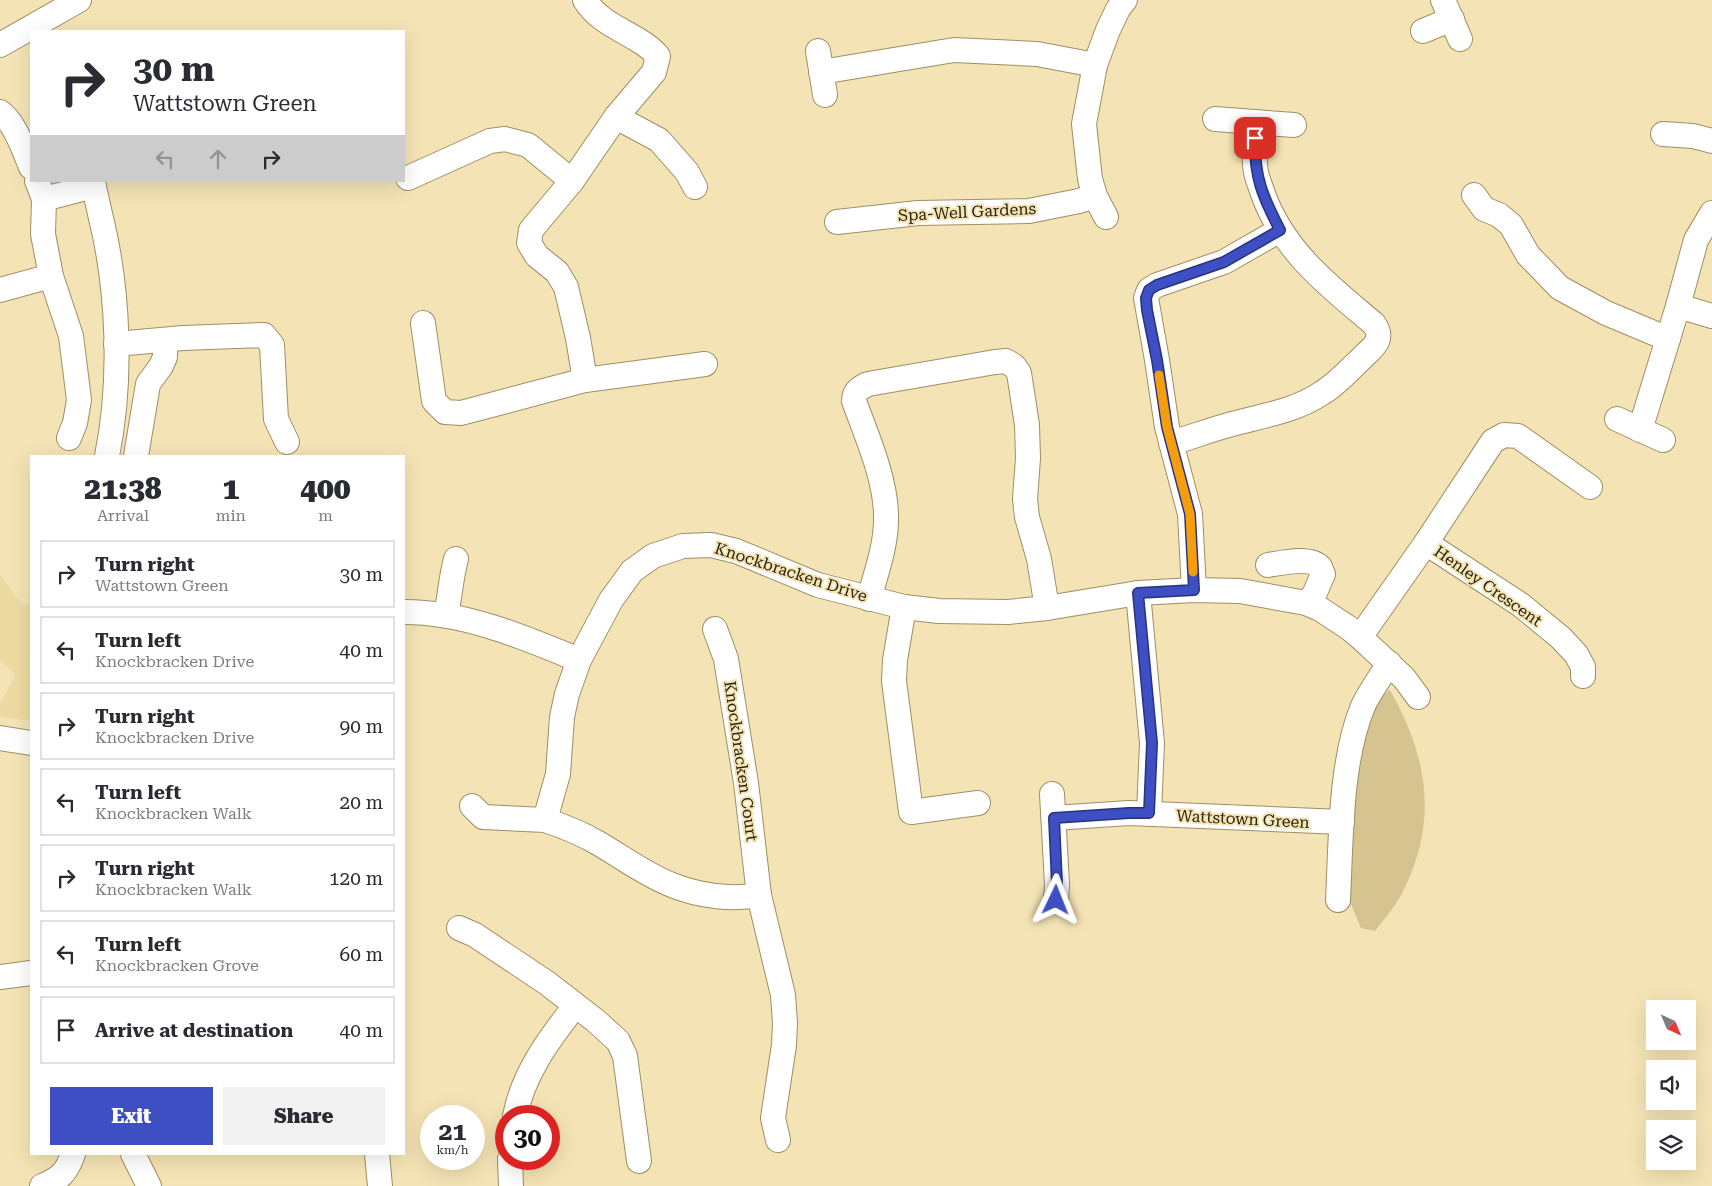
<!DOCTYPE html>
<html lang="en">
<head>
<meta charset="utf-8">
<style>
	:root { --surface:#fff; --page:#f2f2f3; --text:#2b2b33; --muted:#7c7c81; --line:#e1e1e2; --accent:#3d4fc2 }
	body { margin:0; font-family:"Roboto Serif",serif; background:var(--page); color:var(--text); height:100vh; display:flex; flex-direction:column; font-size:19px; white-space:nowrap }
	* { box-sizing:border-box; margin:0 }
	p { font-size:16px; color:var(--muted) }
	.icon { flex:none; width:28px; height:28px; fill:none; stroke:currentColor; stroke-width:2; stroke-linecap:round; stroke-linejoin:round }
	.map { position:relative; flex:1; overflow:hidden }
	.drawer { position:absolute; left:30px; top:455px; width:375px; height:700px; display:flex; flex-direction:column; background:var(--surface); border-radius:0px; box-shadow:0 5px 20px #0002 }
	.drawer>* { flex:none }
	.guide { position:absolute; left:30px; top:30px; width:375px; height:152px; border-radius:0px; box-shadow:0 5px 20px #0002; background:#fff; color:var(--text); overflow:hidden }
	.needle { width:32px; rotate:136deg }
	.tools { position:absolute; left:1646px; top:1000px; display:grid; gap:10px }
	.tools a { display:grid; place-items:center; width:50px; height:50px; border-radius:0px; background:var(--surface); box-shadow:0 5px 20px #0002; font-size:25px }
	.speed { position:absolute; left:420px; top:1105px; display:flex; gap:10px; font-size:25px; font-weight:700; text-align:center }
	.speed>* { display:grid; place-content:center; width:65px; height:65px; border-radius:50%; background:var(--surface); box-shadow:0 5px 20px #0002; line-height:1 }
	.speed small { font-size:12px; font-weight:400 }
	.speed .limit { border:8px solid #d22; background:#fff; color:#111 }
	.pin { position:absolute; display:grid; place-items:center; width:42px; height:42px; color:#fff; margin:-21px; border-radius:10px; box-shadow:0 2px 8px #0006 }
	.me { position:absolute; width:55px; margin:-28px; rotate:2deg; stroke-linejoin:round; filter:drop-shadow(0 0 4px #0008) }
	.turn { display:flex; align-items:center; gap:18px; height:105px; padding:0 20px; font-size:22px }
	.turn .icon { width:65px; height:65px; stroke-width:2.5 }
	.turn b { display:block; font-size:35px; line-height:42px }
	.lanes { display:flex; align-items:center; height:48px; padding:0 20px; background:#0003; justify-content:center; gap:25px; direction:ltr }
	.lanes .off { opacity:.35 }
	.eta { display:flex; justify-content:space-evenly; align-items:center; height:85px; text-align:center }
	.eta b { font-size:30px; font-weight:800; line-height:35px }
	.primary-button { display:flex; gap:10px; margin-top:auto; padding:10px 20px }
	.primary-button a { flex:1; height:58px; border-radius:0px; background:var(--accent); color:#fff; font-size:20px; font-weight:800; line-height:58px; text-align:center }
	.primary-button a+a { background:var(--page); color:var(--text) }
	ul { padding:0; list-style:none }
	li { display:flex; align-items:center; gap:15px; height:68px; margin:0 10px 8px; padding:0 10px; border:2px solid var(--line); border-radius:0px }
	li div { flex:1 }
	li b { display:block; font-size:19px }
	li em { font-style:normal }
	.map>svg:first-child { display:block }
</style>
</head>
<body>
<div class="map">
<svg width="1712" height="1186" viewBox="0 0 1712 1186">
	<rect width="100%" height="100%" fill="#f4e3b4"/>
	<!-- built -->
	<path fill="#eddaa3" d="M0,575L24,607L31,603V721L0,717V703L16,675L0,660Z"/>
	<!-- green -->
	<path fill="#d5c490" d="M1390,690C1426,754 1439,817 1405,887C1398,903 1386,917 1375,931L1361,928L1350,902L1355,780L1369,721L1382,696Z"/>
	<g fill="none" stroke-linecap="round" stroke-linejoin="round">
		<defs>
			<g id="minor">
				<path d="M585,0C602,28 638,33 658,56L654,72L616,117L572,181L531,230L529,243L537,256L557,272L566,287L578,338L585,380"/>
				<path d="M1443,0L1460,39"/>
				<path d="M1423,31L1452,19"/>
				<path d="M0,45L79,0"/>
				<path d="M818,51L825,95"/>
				<path d="M821,72L954,50L1037,54L1095,65"/>
				<path d="M0,112C15,123 24,150 31,167"/>
				<path d="M616,117L659,140L687,172L695,187"/>
				<path d="M1215,119L1294,125"/>
				<path d="M1663,134L1693,136L1712,141"/>
				<path d="M408,178L490,141L505,139L528,145L572,181"/>
				<path d="M37,181L44,199L94,186"/>
				<path d="M92,181C96,193 98,206 101,218C119,292 122,382 107,456"/>
				<path d="M1474,195L1484,209L1499,215L1511,225L1528,255L1560,288L1606,313L1668,339"/>
				<path d="M44,199L43,234L51,276L71,336L79,400L75,423L69,438"/>
				<path d="M1106,217L1095,196L1090,179L1084,124L1095,65L1108,30L1118,9L1125,0"/>
				<path d="M837,222L918,213L1029,211L1079,201L1095,196"/>
				<path d="M0,290L51,276"/>
				<path d="M1678,306L1712,316"/>
				<path d="M423,323L434,401L445,412L461,413L585,380L705,364"/>
				<path d="M116,344L183,338L264,335L272,345L276,419L287,442"/>
				<path d="M1617,419L1663,440"/>
				<path d="M1640,430L1678,306L1696,240L1712,213"/>
				<path d="M1171,443C1189,438 1207,431 1225,426C1258,416 1292,413 1322,393C1337,384 1349,370 1362,358C1373,347 1385,340 1374,324C1329,286 1284,252 1263,194C1261,187 1257,179 1256,172C1253,156 1255,138 1256,122"/>
				<path d="M136,456L148,384L161,366L165,357V341"/>
				<path d="M1426,543L1521,605L1561,638L1576,654L1583,667V676"/>
				<path d="M1268,565C1281,563 1310,556 1320,567C1321,569 1322,572 1323,574L1314,595L1306,603"/>
				<path d="M1194,590L1190,514L1167,427L1157,360L1146,298L1149,290L1157,285L1224,262L1280,230"/>
				<path d="M1138,593L1152,743L1149,813"/>
				<path d="M869,599C876,573 886,546 886,520C887,481 867,437 854,401C854,391 860,388 868,384L995,362L1006,361L1014,366L1019,373L1027,425L1028,458L1025,499L1027,517L1039,559L1047,608"/>
				<path d="M904,607L895,660L894,681L911,812L978,803"/>
				<path d="M404,612C465,612 523,637 579,660L611,600L632,571L653,556L683,546L711,545L736,551L818,585L904,607L939,611L1008,612L1047,608L1138,593L1194,590L1240,591L1306,603L1320,609L1349,628L1360,637L1404,678L1418,697"/>
				<path d="M446,615C450,596 451,577 456,559"/>
				<path d="M715,629L726,659L746,783L759,895L783,995L785,1023L784,1045L773,1118L778,1140"/>
				<path d="M1360,637L1426,543L1493,441L1504,435L1518,436L1590,487"/>
				<path d="M579,660L567,694L562,717L558,774L545,820C563,826 581,833 598,843C622,857 646,875 672,885C699,896 731,900 759,895"/>
				<path d="M0,738L31,743"/>
				<path d="M1052,794L1057,884L1056,900"/>
				<path d="M472,806L483,817L545,820"/>
				<path d="M1054,818L1129,813L1342,822"/>
				<path d="M1338,900C1341,841 1340,761 1363,706C1370,691 1381,677 1389,663"/>
				<path d="M459,928L475,935L547,983L596,1021L618,1041L625,1056L639,1161"/>
				<path d="M0,977L31,973"/>
				<path d="M515,1116C523,1074 549,1039 575,1006"/>
				<path d="M133,1154L149,1186"/>
				<path d="M377,1154L380,1186"/>
				<path d="M510,1159L511,1186"/>
				<path d="M42,1186C60,1179 67,1172 73,1154"/>
			</g>
		</defs>
		<!-- minor casing -->
		<use href="#minor" stroke="#9e8f62" stroke-width="26"/>
		<!-- minor -->
		<use href="#minor" stroke="#fff" stroke-width="24"/>
	</g>
	<g fill="none" stroke-linecap="round" stroke-linejoin="round">
		<defs>
			<path id="route" d="M1056,900L1057,884L1054,818L1129,813H1149L1152,743L1138,593L1194,590L1190,514L1167,427L1157,360L1147,310L1146,298L1149,290L1157,285L1224,262L1280,230C1263,197 1254,178 1255,138"/>
		</defs>
		<!-- route casing -->
		<use href="#route" stroke="#28337e" stroke-width="12"/>
		<!-- route -->
		<use href="#route" stroke="#3d4fc2" stroke-width="9"/>
		<!-- slow -->
		<path stroke="#f59e0b" stroke-width="9" d="M1159,375L1167,427L1190,514L1193,572"/>
	</g>
	<g text-anchor="middle" dominant-baseline="central" stroke-width="4" stroke-linejoin="round" paint-order="stroke">
		<!-- street labels -->
		<g font-size="16" fill="#292310" stroke="#f4e3b4">
			<text transform="translate(967 212) rotate(-3)">Spa-Well Gardens</text>
			<text transform="translate(791 572) rotate(18)">Knockbracken Drive</text>
			<text transform="translate(1488 586) rotate(35)">Henley Crescent</text>
			<text transform="translate(741 761) rotate(82)">Knockbracken Court</text>
			<text transform="translate(1243 819) rotate(3)">Wattstown Green</text>
		</g>
	</g>
</svg>
<div class="tools">
<a><svg class="needle" viewBox="-14 -14 28 28"><path d="M0-13l5 13h-10z" fill="#e53935"/><path d="M0 13l5-13h-10z" fill="#7c7c81"/></svg></a>
<a><svg class="icon" aria-label="sound" viewBox="0 0 24 24"><path d="M4 9h4l5-4v14l-5-4H4zM17 9q2 3 0 6"/></svg></a>
<a><svg class="icon" aria-label="layers" viewBox="0 0 24 24"><path d="M12 4l9 5-9 5-9-5zM3 14l9 5 9-5"/></svg></a>
</div>
<div class="speed"><div>21<small>km/h</small></div><div class="limit">30</div></div>
<div class="pin" style="left:1255px;top:138px;background:#d93025"><svg class="icon" aria-label="arrive" viewBox="0 0 24 24"><path d="M6 21V4h12l-3 4 3 4H6"/></svg></div>
<svg class="me" style="left:1056px;top:900px" viewBox="-20 -20 40 40"><path d="M0-17L14 15 0 8-14 15z" fill="#3d4fc2" stroke="#fff" stroke-width="4"/></svg>
<div class="guide">
<div class="turn"><svg class="icon" aria-label="right" viewBox="0 0 24 24"><path d="M7 20v-9h11M14 6l5 5-5 5"/></svg><div><b>30 m</b>Wattstown Green</div></div>
<div class="lanes"><svg class="icon off" aria-label="left" viewBox="0 0 24 24"><path d="M17 20v-9H6M10 6l-5 5 5 5"/></svg><svg class="icon off" aria-label="ahead" viewBox="0 0 24 24"><path d="M12 20V5M6 11l6-6 6 6"/></svg><svg class="icon" aria-label="right" viewBox="0 0 24 24"><path d="M7 20v-9h11M14 6l5 5-5 5"/></svg></div>
</div>
<section class="drawer">
<div class="eta">
<div><b>21:38</b><p>Arrival</p></div>
<div><b>1</b><p>min</p></div>
<div><b>400</b><p>m</p></div>
</div>
<ul>
<li><svg class="icon" aria-label="right" viewBox="0 0 24 24"><path d="M7 20v-9h11M14 6l5 5-5 5"/></svg><div><b>Turn right</b><p>Wattstown Green</p></div><em>30 m</em></li>
<li><svg class="icon" aria-label="left" viewBox="0 0 24 24"><path d="M17 20v-9H6M10 6l-5 5 5 5"/></svg><div><b>Turn left</b><p>Knockbracken Drive</p></div><em>40 m</em></li>
<li><svg class="icon" aria-label="right" viewBox="0 0 24 24"><path d="M7 20v-9h11M14 6l5 5-5 5"/></svg><div><b>Turn right</b><p>Knockbracken Drive</p></div><em>90 m</em></li>
<li><svg class="icon" aria-label="left" viewBox="0 0 24 24"><path d="M17 20v-9H6M10 6l-5 5 5 5"/></svg><div><b>Turn left</b><p>Knockbracken Walk</p></div><em>20 m</em></li>
<li><svg class="icon" aria-label="right" viewBox="0 0 24 24"><path d="M7 20v-9h11M14 6l5 5-5 5"/></svg><div><b>Turn right</b><p>Knockbracken Walk</p></div><em>120 m</em></li>
<li><svg class="icon" aria-label="left" viewBox="0 0 24 24"><path d="M17 20v-9H6M10 6l-5 5 5 5"/></svg><div><b>Turn left</b><p>Knockbracken Grove</p></div><em>60 m</em></li>
<li><svg class="icon" aria-label="arrive" viewBox="0 0 24 24"><path d="M6 21V4h12l-3 4 3 4H6"/></svg><div><b>Arrive at destination</b></div><em>40 m</em></li>
</ul>
<div class="primary-button"><a>Exit</a><a>Share</a></div>
</section>
</div>
</body>
</html>
